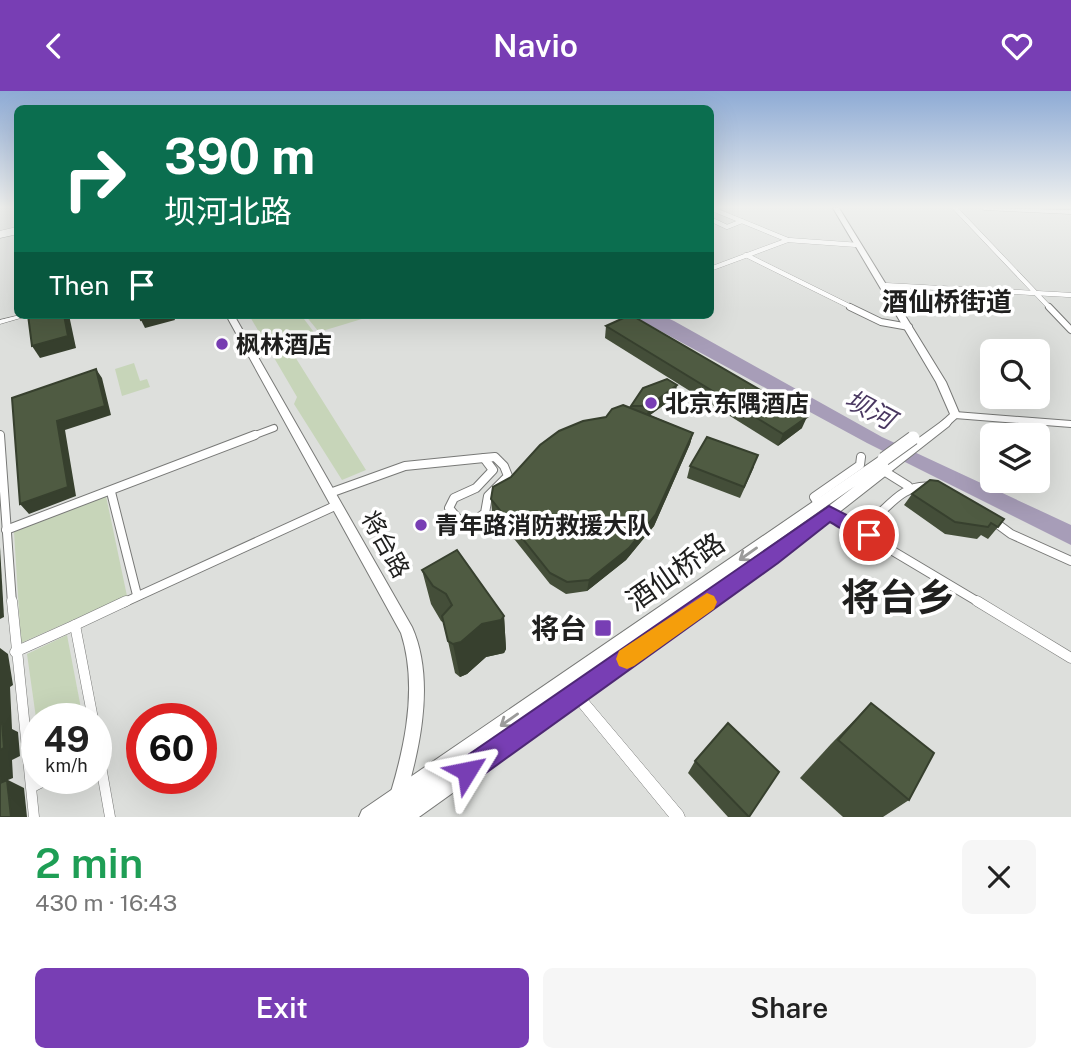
<!DOCTYPE html>
<html lang="en">
<head>
<meta charset="utf-8">
<style>
	:root { --surface:#fff; --page:#f6f6f6; --text:#222; --muted:#767676; --accent:#783eb4 }
	body { margin:0; font-family:"Public Sans","Noto Sans SC",sans-serif; background:var(--page); color:var(--text); height:100vh; display:flex; flex-direction:column; font-size:26px; white-space:nowrap }
	* { box-sizing:border-box; margin:0 }
	p { font-size:23px; color:var(--muted) }
	.icon { flex:none; width:38px; height:38px; fill:none; stroke:currentColor; stroke-width:2; stroke-linecap:round; stroke-linejoin:round }
	.map { position:relative; height:726px; overflow:hidden }
	.drawer { display:flex; flex-direction:column; background:var(--surface); flex:1 }
	.drawer>* { flex:none }
	.hud { position:absolute; left:14px; top:14px; width:700px; height:214px; border-radius:10px; box-shadow:0 7px 28px #0002; background:#0b6e4f; color:#fff; overflow:hidden }
	.tools { position:absolute; left:980px; top:248px; display:grid; gap:14px }
	.tools a { display:grid; place-items:center; width:70px; height:70px; border-radius:10px; background:var(--surface); box-shadow:0 7px 28px #0002; font-size:35px }
	.speed { position:absolute; left:21px; top:612px; display:flex; gap:14px; font-size:35px; font-weight:700; text-align:center }
	.speed>* { display:grid; place-content:center; width:91px; height:91px; border-radius:50%; background:var(--surface); box-shadow:0 7px 28px #0002; line-height:1 }
	.speed small { font-size:18px; font-weight:400 }
	.speed .limit { border:10px solid #d22; background:#fff; color:#111 }
	.pin { position:absolute; display:grid; place-items:center; width:60px; height:60px; color:#fff; margin:-30px; border:4px solid #fff; border-radius:50%; box-shadow:0 2px 7px #0007 }
	.me { position:absolute; width:77px; margin:-38px; rotate:55deg; stroke-linejoin:round; filter:drop-shadow(0 0 5px #0008) }
	.turn { display:flex; align-items:center; gap:24px; height:147px; padding:0 35px; font-size:32px }
	.turn .icon { width:91px; height:91px; stroke-width:2.5 }
	.turn b { display:block; font-size:49px; line-height:60px }
	.then { display:flex; align-items:center; height:66px; padding:0 35px; background:#0003; gap:14px; font-size:26px }
	.round { display:grid; place-items:center; flex:none; width:74px; height:74px; border-radius:10px; background:var(--page) }
	.summary { display:flex; align-items:center; justify-content:space-between; height:119px; padding:0 35px }
	h1 { font-size:42px; font-weight:600; line-height:52px; color:#1e9e55 }
	.primary-button { display:flex; gap:14px; margin-top:auto; padding:14px 35px }
	.primary-button a { flex:1; height:80px; border-radius:10px; background:var(--accent); color:#fff; font-size:28px; font-weight:600; line-height:80px; text-align:center }
	.primary-button a+a { background:var(--page); color:var(--text) }
	header { display:flex; justify-content:space-between; align-items:center; height:91px; padding:0 35px; background:var(--accent); color:#fff; font-size:32px; font-weight:600 }
	.map>svg:first-child { display:block }
</style>
</head>
<body>
<header><svg class="icon" aria-label="back" viewBox="0 0 24 24"><path d="M15 5l-7 7 7 7"/></svg>Navio<svg class="icon" aria-label="heart" viewBox="0 0 24 24"><path d="M12 20l-8-8c-3-5 5-10 8-4 3-6 11-1 8 4z"/></svg></header>
<div class="map">
<svg width="1071" height="726" viewBox="0 0 1071 726">
	<rect width="100%" height="100%" fill="#dddfdc"/>
	<!-- green -->
	<g fill="#c7d5b9">
		<path d="M249,224H301L316,244L287,253L366,379L342,389L294,313L297,306Z"/>
		<path d="M305,224H375L319,241Z"/>
		<path d="M134,272L140,290L147,288L150,296L122,305L115,278Z"/>
		<path d="M106,405L127,505L21,552L14,441Z"/>
		<path d="M67,544L83,628H37V634L27,563Z"/>
	</g>
	<!-- water -->
	<path fill="#a79db8" d="M631,224H661L674,230L882,346L1071,434V454L867,352Z"/>
	<g fill="none" stroke-linecap="round" stroke-linejoin="round">
		<defs>
			<g id="minor-far3">
				<path d="M710,117L788,149L858,154"/>
				<path d="M955,117L1050,217"/>
				<path d="M710,128L727,136L742,130"/>
				<path d="M0,142L18,138"/>
				<path d="M746,164L853,217"/>
				<path d="M710,178L788,149"/>
				<path d="M883,194L1071,204"/>
			</g>
			<g id="minor-far2">
				<path d="M850,216L881,231L909,236"/>
				<path d="M1049,216L1071,239"/>
				<path d="M955,324L1071,333"/>
				<path d="M250,346L274,337"/>
			</g>
			<g id="minor-far1">
				<path d="M0,344L12,512"/>
				<path d="M495,366L504,375L508,385L488,405L485,422L477,428L459,429L449,417L454,407L476,397L493,379L484,367Z"/>
				<path d="M884,380L908,395"/>
				<path d="M111,401L137,504"/>
				<path d="M330,402L405,375L484,367"/>
				<path d="M819,414L814,406L860,374L861,366"/>
				<path d="M829,422L980,512"/>
				<path d="M876,426C893,410 907,392 932,396"/>
				<path d="M992,429L1011,443L1071,470"/>
				<path d="M6,439L255,344"/>
				<path d="M123,512L337,414"/>
			</g>
			<g id="minor">
				<path d="M12,510L34,726"/>
				<path d="M977,510L1071,567"/>
				<path d="M75,534L126,510"/>
				<path d="M15,561L75,534L93,628"/>
				<path d="M96,647L110,726"/>
				<path d="M32,696L48,688"/>
			</g>
			<g id="tertiary">
				<path d="M982,117L1071,119V123L984,119Z"/>
				<path d="M18,139V143L0,147V143Z"/>
				<path d="M20,224H31L0,233V229Z"/>
				<path d="M565,584L569,586L683,721L685,726H669L561,594L559,590L561,586Z"/>
			</g>
			<g id="secondary">
				<path d="M833,117H839L946,291L960,324L949,334L945,335L940,332L950,323L936,291Z"/>
				<path d="M226,224H234L412,536C437,592 418,669 399,726H383C402,669 420,601 401,542Z"/>
			</g>
			<path id="primary" d="M945,328L949,329L951,332L949,335L777,470L419,726H392L395,720L386,726H359L362,719L880,365L884,364L890,368ZM855,395L767,462L436,690Z"/>
		</defs>
		<!-- minor-far3 casing -->
		<use href="#minor-far3" stroke="#787977" stroke-width="5"/>
		<!-- minor-far2 casing -->
		<use href="#minor-far2" stroke="#787977" stroke-width="8"/>
		<!-- minor-far1 casing -->
		<use href="#minor-far1" stroke="#787977" stroke-width="10"/>
		<!-- minor casing -->
		<use href="#minor" stroke="#787977" stroke-width="11"/>
		<!-- tertiary casing -->
		<use href="#tertiary" stroke="#787977" stroke-width="1"/>
		<!-- secondary casing -->
		<use href="#secondary" stroke="#787977" stroke-width="2"/>
		<!-- primary casing -->
		<use href="#primary" stroke="#787977" stroke-width="2"/>
		<!-- minor-far3 -->
		<use href="#minor-far3" stroke="#fff" stroke-width="4.5"/>
		<!-- minor-far2 -->
		<use href="#minor-far2" stroke="#fff" stroke-width="6"/>
		<!-- minor-far1 -->
		<use href="#minor-far1" stroke="#fff" stroke-width="8"/>
		<!-- minor -->
		<use href="#minor" stroke="#fff" stroke-width="10"/>
		<!-- tertiary -->
		<use href="#tertiary" fill="#fff" fill-rule="evenodd"/>
		<!-- secondary -->
		<use href="#secondary" fill="#fff" fill-rule="evenodd"/>
		<!-- primary -->
		<use href="#primary" fill="#fff" fill-rule="evenodd"/>
		<defs>
			<path id="primary-bridge" d="M884,368L913,347"/>
		</defs>
		<!-- primary-bridge casing -->
		<use href="#primary-bridge" stroke="#787977" stroke-width="15" stroke-linecap="butt"/>
		<!-- primary-bridge -->
		<use href="#primary-bridge" stroke="#fff" stroke-width="13"/>
	</g>
	<!-- wall -->
	<g fill="#444e39">
		<path d="M606,235L802,337L778,355L605,247Z"/>
		<path d="M675,306L650,324L693,342L690,353L654,435L626,469L587,500L566,503L550,493L492,420L491,408L511,386L606,326L631,317V315Z"/>
		<path d="M690,375L754,376L740,407L687,387Z"/>
		<path d="M930,389L998,436L988,448L981,444L977,448L945,443L904,414L912,403Z"/>
		<path d="M422,479L504,525L506,558L504,562L486,566L467,583L460,586L455,582L444,532L441,530L431,513Z"/>
		<path d="M871,612L909,709L883,726H843L800,687L831,653Z"/>
		<path d="M695,670L749,726H728L688,682Z"/>
	</g>
	<!-- shaded-wall -->
	<g fill="#37402e">
		<path d="M64,224H69L76,257L40,267L32,255Z"/>
		<path d="M159,224H173L175,229L145,237L141,229Z"/>
		<path d="M96,278L102,287L111,324L65,339L76,405L29,423L20,413L57,330Z"/>
		<path d="M677,294L675,306L646,327L649,315Z"/>
		<path d="M807,326L802,337L778,355L783,343Z"/>
		<path d="M693,342L690,353L654,435L626,469L587,500L589,489Z"/>
		<path d="M0,456L4,526L0,528Z"/>
		<path d="M504,525L506,558L504,562L486,566L467,583L460,586L453,553L482,533Z"/>
		<path d="M0,557L8,563L13,594L10,596L12,638L18,641L20,665L12,669L13,687L8,689L24,697L27,726H11L0,694Z"/>
	</g>
	<!-- building -->
	<g fill="#4f5b42" stroke="#37402e" stroke-width="2">
		<path d="M28,224H64L68,245L32,255Z"/>
		<path d="M139,224H159L141,229Z"/>
		<path d="M630,224H631L807,326L783,343L606,235Z"/>
		<path d="M96,278L105,315L57,330L68,396L20,413L12,307Z"/>
		<path d="M667,288L677,294L649,315H631L643,297Z"/>
		<path d="M623,314L693,342L656,423L629,457L589,489L567,491L550,482L491,408L493,396L511,386L540,354L559,340L583,330L606,326L612,318Z"/>
		<path d="M707,346L758,364L744,396L690,375Z"/>
		<path d="M930,389L938,390L1004,428L998,436L991,432L988,436L955,431L912,403Z"/>
		<path d="M457,459L504,525L501,529L482,533L461,551L453,553L448,550L442,525L452,514L446,503L433,495L422,479Z"/>
		<path d="M871,612L934,662L909,709L838,649Z"/>
		<path d="M2,632L4,657L0,659V633Z"/>
		<path d="M728,632L779,681L749,726L695,670Z"/>
		<path d="M7,689L11,726H0V692Z"/>
	</g>
	<!-- one-way arrows -->
	<defs><path id="oneway-shaft" d="M-6 0H5M1.5-3L5.5 0L1.5 3" fill="none" stroke-width="1.6" stroke-linecap="round" stroke-linejoin="round" transform="scale(1.75)"/></defs>
	<g stroke="#9b9b9a">
		<use href="#oneway-shaft" transform="translate(748 463) rotate(145)"/>
		<use href="#oneway-shaft" transform="translate(509 629) rotate(145)"/>
	</g>
	<!-- sky -->
	<linearGradient id="sky" x2="0" y2="1"><stop stop-color="#8eabd5"/><stop offset="0.53" stop-color="#f0f1ef"/><stop offset="1" stop-color="#f0f1ef" stop-opacity="0"/></linearGradient>
	<rect width="1071" height="219" fill="url(#sky)"/>
	<!-- route -->
	<path fill="#783eb4" stroke="#4e2875" stroke-width="2" d="M829,415L876,439L878,444L876,449C861,454 843,438 830,431L778,472L476,689L467,692L458,689L455,680L458,671Z"/>
	<!-- slow -->
	<path fill="#f59e0b" d="M707,502L714,505L717,511L714,518L634,575L627,578L619,575L616,568L619,560Z"/>
	<!-- markers -->
	<g fill="#783eb4" stroke="#fff" stroke-width="2.5">
		<circle cx="222" cy="253" r="7"/>
		<circle cx="651" cy="312" r="7"/>
		<circle cx="421" cy="434" r="7"/>
		<rect x="594" y="528" width="18" height="18" rx="3.5"/>
	</g>
	<g text-anchor="middle" dominant-baseline="central" stroke-width="7" stroke-linejoin="round" paint-order="stroke">
		<!-- poi labels -->
		<g font-size="24" font-weight="bold" fill="#20201f" stroke="#fff" text-anchor="start">
			<text x="236" y="253">枫林酒店</text>
			<text x="665" y="312">北京东隅酒店</text>
			<text x="435" y="434">青年路消防救援大队</text>
		</g>
		<!-- street labels -->
		<g font-size="24" fill="#20201f" stroke="#fff">
			<text transform="translate(386 453) rotate(61)">将台路</text>
		</g>
		<!-- far-district labels -->
		<g font-size="26" font-weight="bold" fill="#20201f" stroke="#fff">
			<text x="947" y="210">酒仙桥街道</text>
		</g>
		<!-- water labels -->
		<g font-size="26" font-style="italic" fill="#4a3861" stroke="#fff">
			<text transform="translate(870 318) rotate(28)">坝河</text>
		</g>
		<!-- near-street labels -->
		<g font-size="28" fill="#20201f" stroke="#fff">
			<text transform="translate(675 480) rotate(-35)">酒仙桥路</text>
		</g>
		<!-- near-poi labels -->
		<g font-size="28" font-weight="bold" fill="#20201f" stroke="#fff" text-anchor="end">
			<text x="587" y="537">将台</text>
		</g>
		<!-- near-district labels -->
		<g font-size="38" font-weight="bold" fill="#20201f" stroke="#fff">
			<text x="898" y="506">将台乡</text>
		</g>
	</g>
</svg>
<div class="tools">
<a><svg class="icon" aria-label="search" viewBox="0 0 24 24"><circle cx="10" cy="10" r="6"/><path d="M15 15l6 6"/></svg></a>
<a><svg class="icon" aria-label="layers" viewBox="0 0 24 24"><path d="M12 4l9 5-9 5-9-5zM3 14l9 5 9-5"/></svg></a>
</div>
<div class="speed"><div>49<small>km/h</small></div><div class="limit">60</div></div>
<div class="pin" style="left:869px;top:444px;background:#d93025"><svg class="icon" aria-label="arrive" viewBox="0 0 24 24"><path d="M6 21V4h12l-3 4 3 4H6"/></svg></div>
<svg class="me" style="left:467px;top:680px" viewBox="-20 -20 40 40"><path d="M0-17L14 15 0 8-14 15z" fill="#783eb4" stroke="#fff" stroke-width="4"/></svg>
<div class="hud">
<div class="turn"><svg class="icon" aria-label="right" viewBox="0 0 24 24"><path d="M7 20v-9h11M14 6l5 5-5 5"/></svg><div><b>390 m</b>坝河北路</div></div>
<div class="then">Then<svg class="icon" aria-label="arrive" viewBox="0 0 24 24"><path d="M6 21V4h12l-3 4 3 4H6"/></svg></div>
</div>
</div>
<section class="drawer">
<div class="summary"><div><h1>2 min</h1><p>430 m · 16:43</p></div><a class="round"><svg class="icon" aria-label="close" viewBox="0 0 24 24"><path d="M6 6l12 12M18 6L6 18"/></svg></a></div>
<div class="primary-button"><a>Exit</a><a>Share</a></div>
</section>
</body>
</html>
